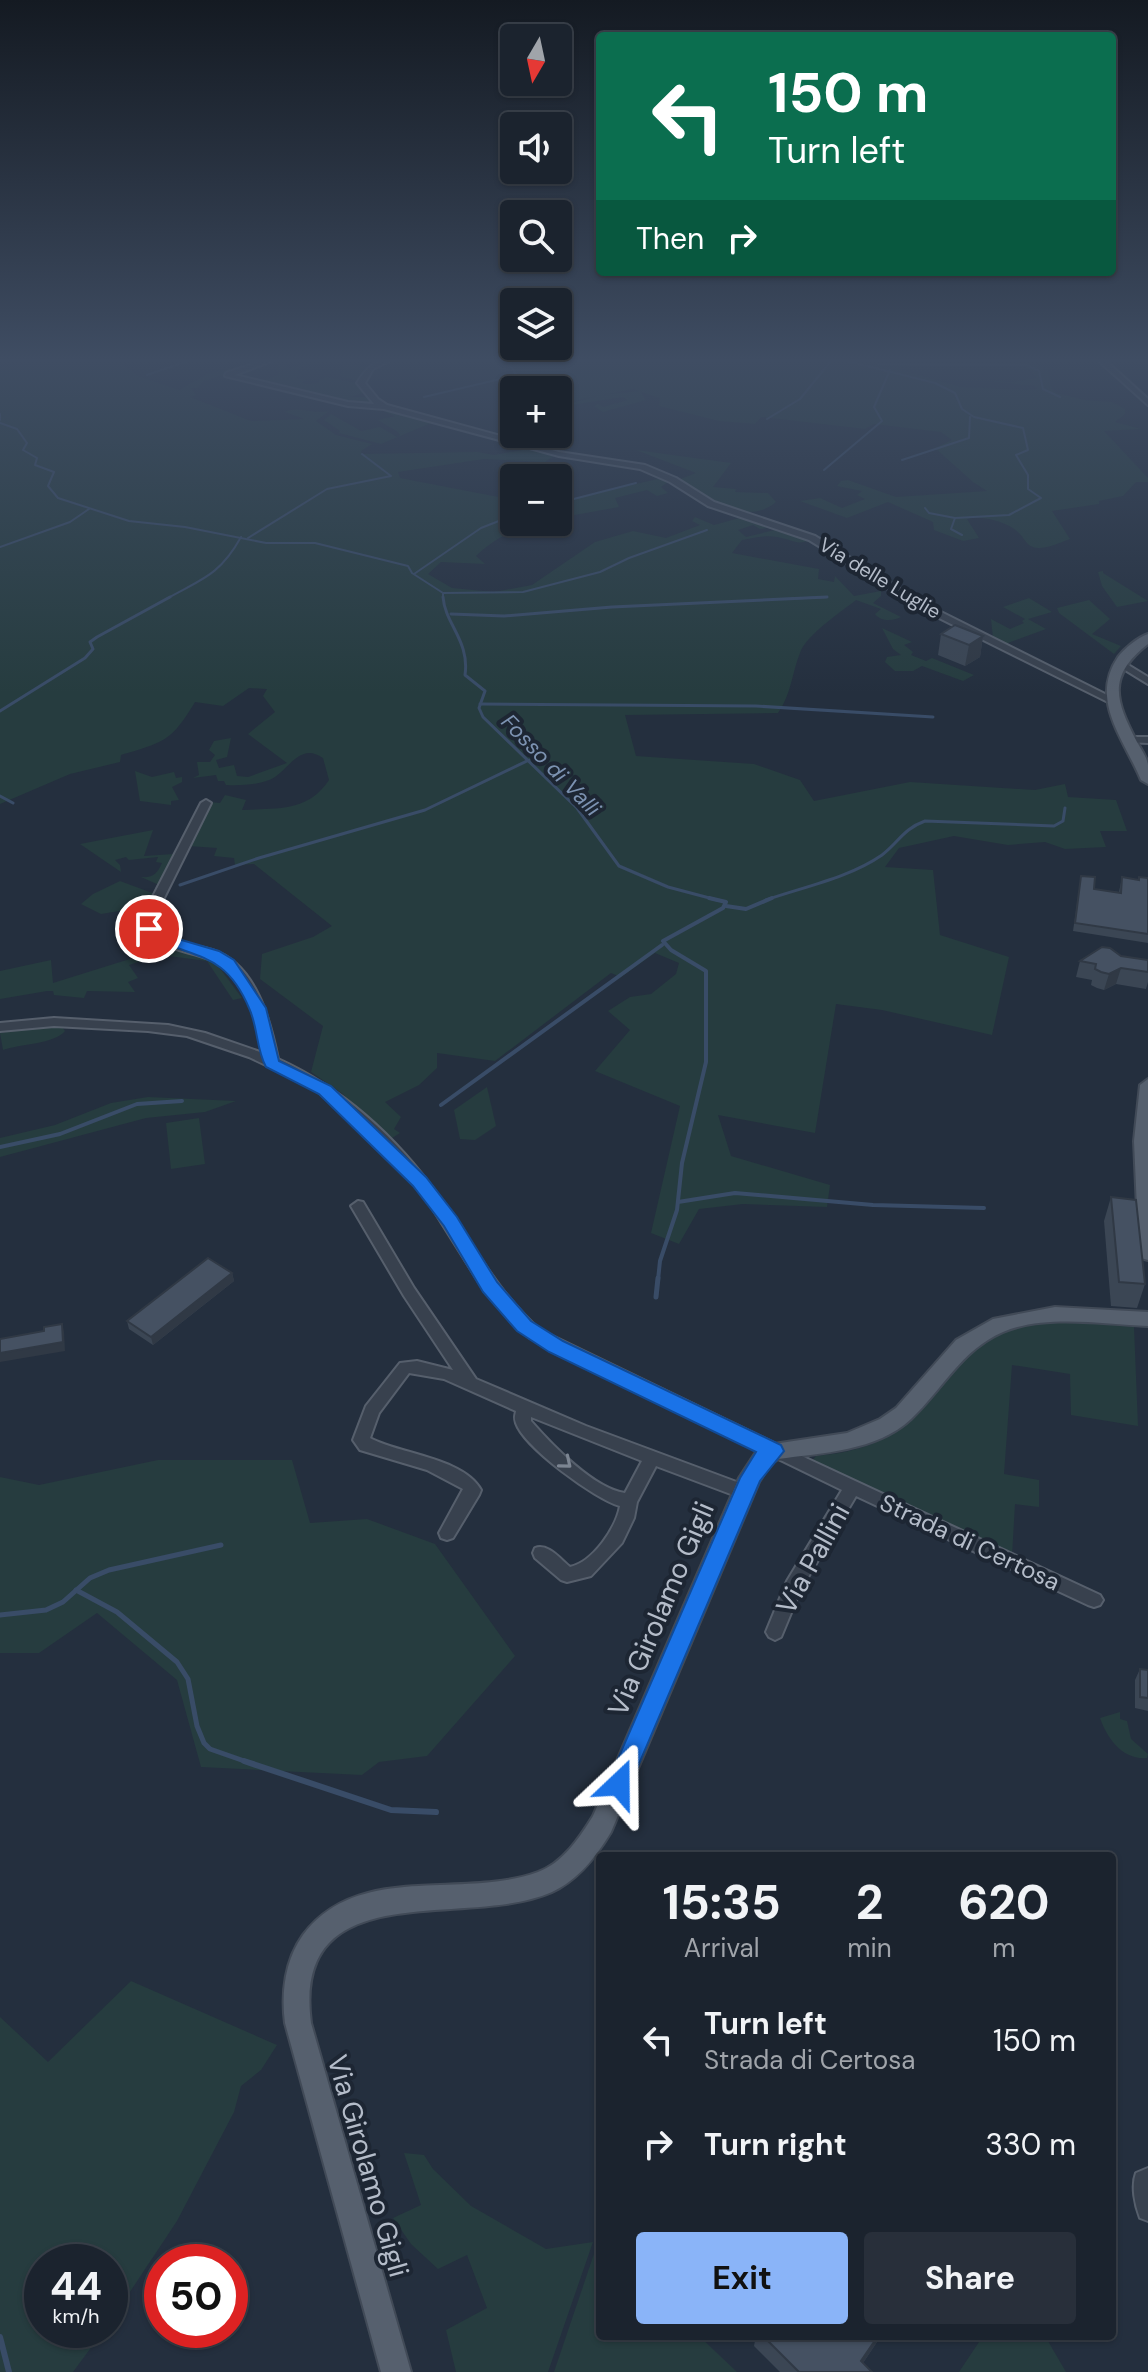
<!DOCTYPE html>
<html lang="en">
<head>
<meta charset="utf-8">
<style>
	:root { --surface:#1b232e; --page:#282f3a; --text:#f1f3f6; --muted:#a0a4aa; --line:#39404a; --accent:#8ab4f8 }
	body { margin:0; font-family:"DM Sans",sans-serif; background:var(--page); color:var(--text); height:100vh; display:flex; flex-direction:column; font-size:30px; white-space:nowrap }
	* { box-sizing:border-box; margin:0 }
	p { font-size:26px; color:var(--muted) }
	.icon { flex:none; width:44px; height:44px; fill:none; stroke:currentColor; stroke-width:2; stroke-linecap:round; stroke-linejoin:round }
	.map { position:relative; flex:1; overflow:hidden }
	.side { position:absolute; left:596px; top:1852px; width:520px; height:488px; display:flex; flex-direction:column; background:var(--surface); border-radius:8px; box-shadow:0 2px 6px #0004,0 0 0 2px var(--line) }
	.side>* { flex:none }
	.top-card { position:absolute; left:596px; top:32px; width:520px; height:244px; border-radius:8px; box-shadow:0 2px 6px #0004,0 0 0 2px var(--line); background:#0b6e4f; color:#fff; overflow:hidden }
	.needle { width:52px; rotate:189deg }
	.controls { position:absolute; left:500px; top:24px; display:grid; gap:16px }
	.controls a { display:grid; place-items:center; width:72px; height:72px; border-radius:8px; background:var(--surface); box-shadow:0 2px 6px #0004,0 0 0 2px var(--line); font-size:40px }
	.speed { position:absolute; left:24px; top:2244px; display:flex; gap:16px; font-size:40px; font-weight:700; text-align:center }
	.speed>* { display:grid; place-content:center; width:104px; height:104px; border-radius:50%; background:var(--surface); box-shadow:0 2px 6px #0004,0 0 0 2px var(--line); line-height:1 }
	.speed small { font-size:20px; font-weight:400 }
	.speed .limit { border:12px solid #d22; background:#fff; color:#111 }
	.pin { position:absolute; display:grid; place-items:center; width:68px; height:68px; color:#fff; margin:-34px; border:4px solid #fff; border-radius:50%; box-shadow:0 2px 8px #0007 }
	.me { position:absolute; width:88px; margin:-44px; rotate:23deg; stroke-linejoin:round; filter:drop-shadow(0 0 6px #0008) }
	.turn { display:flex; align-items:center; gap:28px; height:168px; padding:0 40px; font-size:36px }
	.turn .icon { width:104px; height:104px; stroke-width:2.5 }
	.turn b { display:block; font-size:56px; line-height:68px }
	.then { display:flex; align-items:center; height:76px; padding:0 40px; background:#0003; gap:16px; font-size:30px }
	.eta { display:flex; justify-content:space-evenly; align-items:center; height:136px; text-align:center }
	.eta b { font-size:48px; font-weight:700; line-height:56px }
	.cta { display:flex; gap:16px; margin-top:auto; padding:16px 40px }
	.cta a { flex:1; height:92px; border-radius:8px; background:var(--accent); color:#111; font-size:32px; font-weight:700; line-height:92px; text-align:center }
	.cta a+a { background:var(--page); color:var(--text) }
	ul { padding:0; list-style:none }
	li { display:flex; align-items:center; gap:24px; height:104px; padding:0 40px }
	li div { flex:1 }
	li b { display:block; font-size:30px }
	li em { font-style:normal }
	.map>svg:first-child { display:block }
</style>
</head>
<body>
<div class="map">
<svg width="1148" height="2372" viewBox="0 0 1148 2372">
	<rect width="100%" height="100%" fill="#242f3e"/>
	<!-- green -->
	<g fill="#263c3f">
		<path d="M68,361H119L138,376L179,390L209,373L265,361L204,381L197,388H191L196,395L190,397L251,421L304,419L285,412C299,405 314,415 329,411L316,421L336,435L372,444L361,451L362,454L477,452L494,455L533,448L555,455L545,462L484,459L398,472L400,478L514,500V522H544C515,529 497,536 476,556L485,564L441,562L428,574L452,588L494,592L532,585L595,542L633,531L666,538L700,525L692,521L695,517L714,525L743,517L773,527L760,529L753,525L738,530L746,537L779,529L810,540C797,546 791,539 777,537C765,535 754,538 742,540L732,553L819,569L818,579L834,582L835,576L854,596L881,591V596L873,603L901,617C893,621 881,622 875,614L881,609L856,600C841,612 806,635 800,653C792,673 791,695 778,713L625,715L636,756L754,764L800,780L814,801L910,782L1035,790L1065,784L1068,797L1116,800L1127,831H1100L1106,847L1065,849L1045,842L1008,845L954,836L899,848L885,867L933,870L940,935L1009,957L992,1035L882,1010L836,1004L815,1133L718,1115L731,1156L830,1185L827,1207L743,1204L699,1209L679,1244L651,1233L680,1106L595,1071L630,1030L608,1011L630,997L651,994L676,974L679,963L655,953L621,977L611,973L495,1061L437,1053V1068L419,1085L385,1102L401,1117L394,1129L400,1133L389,1140L343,1094L311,1072L323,1026L260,979L262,954L313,937L332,926L254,864L235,865L234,858L214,856L217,848L188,846L209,802L220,803L225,795L246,800L242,810C277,808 308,812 329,780L323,758C301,743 291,766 275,777C263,785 239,786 226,785L224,781H218L216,775L193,778L199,775L197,762H210L215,755L209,750L214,741L231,738L227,757L216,760L219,768L234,765L237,776L248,777L287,763L248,734L275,712L263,696L267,689L249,688L223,706L195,702C171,742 164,742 121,755L120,762L70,774L0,804V366Z"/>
		<path d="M270,361H284L283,363L290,368C321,358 339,361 366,367L358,381L340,376L343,365L335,361L301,367L298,371L301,376L295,378L307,380L302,382L305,384L319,383V380L326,377L357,383L364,393L350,397H366L373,403L335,400L306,390L260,382L278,375V366Z"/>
		<path d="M497,361H925L923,364L931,365L895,368L961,387L1027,390L1037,389L1035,386L970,379L1012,382L1036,378L1031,370L1024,366H957L963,361H1033L1049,373L1051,388L1056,393L1085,400L1112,402L1125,409V414L1115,422L1141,429L1104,431L1148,478V482H1136L1123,496L1099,501V504L1052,511L1070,539C1061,542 1049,548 1039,548C1028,548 1026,541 1020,534C1009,522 981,515 967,519L979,538L963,541L934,530L933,522L888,502L847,518L800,501L820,498L842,508L865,499L857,495L862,491L837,486L841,481L848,480L896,497L987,491L973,482L935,448L952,440L941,432L874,424L865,429L761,417L755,424L719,421L659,406L660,398L633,389L558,404V390H524L510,369Z"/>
		<path d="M640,391L646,400L603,412L594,406L598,404L603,407L628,400L623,397L558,407L600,395Z"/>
		<path d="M390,410L436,421L381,444L339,433L340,431L324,420L331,414L361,431L380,427L397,437L400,435L398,432L378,420L395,416L385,412Z"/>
		<path d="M636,450L731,463L713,487L736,489L735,492L768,493L776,502C746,528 705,497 678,480L696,473Z"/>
		<path d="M662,478L669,481L661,487L668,493L657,496L647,490L615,498L619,507L558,518V502Z"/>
		<path d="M1103,571V573L1148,601L1117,607L1102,586L1098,572Z"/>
		<path d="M1029,598L1052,612L1028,619L1046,629L1005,644L993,638L991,619L1010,629L1024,623L1022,621L1025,619L1003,607Z"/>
		<path d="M1089,600L1110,619L1092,634L1121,646L1114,654L1059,613L1057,608Z"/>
		<path d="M882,628L912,642L904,645L913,652L911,655L926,661L932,658L974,675L963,681L922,666L913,671H895L885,662L887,657L901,655L893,649Z"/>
		<path d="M135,771L152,777L174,772L176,778L182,777V782L172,787L179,800L171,801V805L140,801Z"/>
		<path d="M153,830L144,856L174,854L159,885L141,877C153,878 157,874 162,863L156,862L158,857L129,860L126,857L115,860L120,865L121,872L80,844Z"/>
		<path d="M120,881L155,894L148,910L143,908L145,903L137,904V908L101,914L81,904L93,894Z"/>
		<path d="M150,936L213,959L242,998L233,1000L207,961L153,954L158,945Z"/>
		<path d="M149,953L147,959L129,965L138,978L128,982L135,992L87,991L84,998L54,995L53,991H47L0,999V971L51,960L53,983Z"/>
		<path d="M46,1026L62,1027L65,1031C55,1044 19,1044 3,1050L0,1033Z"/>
		<path d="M487,1087L496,1126L475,1140L460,1139L454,1110Z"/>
		<path d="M148,1097L236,1101L205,1112L146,1118L0,1157V1138L55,1125L111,1103Z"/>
		<path d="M199,1118L205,1164L171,1169L166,1123Z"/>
		<path d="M1086,1320L1134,1327L1138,1426L1071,1415L1070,1374L1012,1365L1004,1474L1039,1480V1507L1015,1504L1012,1556L811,1462L816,1456C888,1449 901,1429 945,1377C957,1363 969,1348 985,1339C1016,1322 1052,1321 1086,1320Z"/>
		<path d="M158,1460H292L310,1523L367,1519L435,1544L515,1656L427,1756L379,1762L362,1775L201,1767L177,1680L97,1613L39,1653H0V1477L39,1485Z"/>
		<path d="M1120,1712V1719L1127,1721L1131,1739L1148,1754L1147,1758C1122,1760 1107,1738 1100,1718Z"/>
		<path d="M131,1981L277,2045L261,2070L241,2086L234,2112L177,2221L110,2322V2262H42V2330H104L73,2372H0V2017L48,2062Z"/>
		<path d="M404,2153L424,2155L433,2169L471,2206L546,2249L593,2242L548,2372H456L446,2330L487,2308L467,2255L438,2269L411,2244L393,2218L421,2205Z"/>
		<path d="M597,2245L600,2248V2336H699L737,2372H554Z"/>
		<path d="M983,2336H1045L1066,2372H959Z"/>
	</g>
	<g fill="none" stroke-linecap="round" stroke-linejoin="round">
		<!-- stream-far4 -->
		<g stroke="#394c67" stroke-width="2">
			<path d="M512,361L510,365L526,390"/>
			<path d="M847,361L935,383L955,393L962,409L974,417L1023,428L1028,450L1016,455L1028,475V489L1041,498L1009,515L955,518L951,529L962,535"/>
			<path d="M878,364L1027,365L1039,371L1043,389L1060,397"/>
			<path d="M147,375L187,361"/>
			<path d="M424,397L517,375"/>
			<path d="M0,414V420"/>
			<path d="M767,419L800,399L831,361"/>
			<path d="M0,423L17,429L27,443L23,450L37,458L35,465L54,472L48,486L58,498L129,521L185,527L266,543H315L408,566L412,573L443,593V599"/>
			<path d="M902,460L969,438L970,417"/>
			<path d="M824,470L882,421L874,407L890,370"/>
			<path d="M558,503L636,483"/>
			<path d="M925,508L929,513L955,518"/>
			<path d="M248,538L327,489L391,476L362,454"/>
			<path d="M0,547L70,522L89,509"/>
			<path d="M414,574L481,528L514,515"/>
			<path d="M443,593L523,592L600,572L629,558L707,530"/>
			<path d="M166,599C202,579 220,575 241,537"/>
			<path d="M784,599L827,597"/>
		</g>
		<!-- stream-far3 -->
		<g stroke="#394c67" stroke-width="3">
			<path d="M443,597C445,624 470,641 465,675L485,691L479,708L483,717L577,808L619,866L668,887L717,900"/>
			<path d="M451,614L504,616L612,607L827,597"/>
			<path d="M480,704L756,706L933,717"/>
			<path d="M0,711L85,658L93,649L90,642L97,637L170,597"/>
			<path d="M0,796L13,803"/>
			<path d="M180,885L259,858L425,810L529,760"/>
			<path d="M766,900C803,887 849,878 882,855C899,842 903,829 925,821L1054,826L1063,821L1065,808"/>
		</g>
		<!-- stream-far2 -->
		<g stroke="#394c67" stroke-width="4">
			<path d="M726,906L746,909L772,898"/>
			<path d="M441,1105L662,945"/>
			<path d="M0,1147L60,1134L137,1104L182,1101"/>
			<path d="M678,1202L735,1193L873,1205L984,1208"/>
			<path d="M658,1280L660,1261L677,1210L682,1163L706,1062V971L671,950L663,941L723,908L726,902L709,898"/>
		</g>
		<!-- stream-far1 -->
		<g stroke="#394c67" stroke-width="5">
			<path d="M656,1297L658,1278"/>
			<path d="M76,1590L117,1612L177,1662L188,1679L197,1726L204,1743L210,1749L250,1763"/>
			<path d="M0,1615L46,1610L63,1602L90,1578L109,1570L221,1545"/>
		</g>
		<!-- stream -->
		<g stroke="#394c67" stroke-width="6">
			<path d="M244,1761L391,1810L436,1812"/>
			<path d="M0,2337L9,2372"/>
		</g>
		<defs>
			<g id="minor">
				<path d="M262,361H272L235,375L348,402L374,404L357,383C366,369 372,361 389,361L373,369L365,383L378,399L387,405L559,452L645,465L676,478L714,502L815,536L925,604L1117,700L1108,702L919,608L809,540L708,506L670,482L640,469L559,456L384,409L348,406L225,376L226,373Z"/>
				<path d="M1099,361H1106L1148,399V405Z"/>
				<path d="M1120,660L1148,677V684L1117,665L1115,663Z"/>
				<path d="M1129,737H1148V743L1125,742V738Z"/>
				<path d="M206,800L211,803L155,916V926C167,944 194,944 212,950C256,964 270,1020 278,1059C344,1089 398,1139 440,1198C473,1244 497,1292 540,1330L780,1446L1100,1595L1103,1600L1100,1605L1094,1607L1088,1605L856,1496L801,1589L781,1637L775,1640L769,1637L766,1632L787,1581L842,1490L530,1338L512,1323L482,1287L431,1206L407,1175L353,1120L312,1087L249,1057L187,1036L148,1031L54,1026L0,1031V1023L54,1018L168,1025L205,1033L263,1053C257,1024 249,990 226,969C203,947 145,956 143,916L201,803Z"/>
				<path d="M358,1201L363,1202L414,1288L476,1379L586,1426L750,1487L752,1492L750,1497L744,1499L656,1466L637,1502L634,1518L622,1543L591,1576L567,1582L561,1580L535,1558L533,1553L535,1548C548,1543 560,1559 570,1567C593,1562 616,1528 620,1506C595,1499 524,1447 516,1423C514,1417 515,1417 516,1411L444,1379L409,1373L379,1413L370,1438C399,1454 464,1458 481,1490L479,1495L453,1538L447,1540L441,1538L439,1533L463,1489L427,1470L360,1450L353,1440L366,1406L400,1363L417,1361L453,1370L404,1296L351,1206ZM531,1417L642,1461L625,1493C594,1489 551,1444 531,1421Z"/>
				<path d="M1148,2168V2221L1140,2218C1135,2205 1131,2186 1136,2173Z"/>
			</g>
			<g id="major">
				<path d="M1148,634V644C1107,676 1115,700 1137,742C1141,749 1147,757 1148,765C1148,771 1148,778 1148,784L1141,780C1124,739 1089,700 1118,657C1125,648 1137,638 1148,634Z"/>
				<path d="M1148,1079V1260L1141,1258L1139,1253L1134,1141L1140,1085Z"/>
				<path d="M1055,1307L1148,1312V1326C1104,1324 1044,1314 1003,1332C961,1350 943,1389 911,1419C877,1451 822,1453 778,1459L770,1464L759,1482L611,1832C596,1857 578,1880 552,1892C467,1930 291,1871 311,2023L411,2372H381L285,2023C281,1993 285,1960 303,1935C358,1861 463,1900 538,1872C563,1863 580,1837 593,1816L739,1478L756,1452L767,1445L847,1433L880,1419L896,1408L956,1340L993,1319Z"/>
			</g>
		</defs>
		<!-- minor casing -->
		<use href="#minor" stroke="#565f6c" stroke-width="4"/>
		<!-- major casing -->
		<use href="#major" stroke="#414a57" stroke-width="4"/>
		<!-- minor -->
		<use href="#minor" fill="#38414e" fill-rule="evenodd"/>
		<!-- major -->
		<use href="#major" fill="#56606e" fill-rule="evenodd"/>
	</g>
	<!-- wall -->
	<g fill="#3b4654">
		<path d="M941,634L983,636L980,657L965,666L938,655Z"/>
		<path d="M1081,876L1094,889L1119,892L1122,877L1138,880L1148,878V943L1073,931Z"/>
		<path d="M1121,956L1148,960V982L1146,989L1116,984L1104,990L1097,988L1091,985L1092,980L1076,977L1080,961Z"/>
		<path d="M1111,1197L1145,1284L1137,1308L1111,1306L1104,1221Z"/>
		<path d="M232,1273L234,1281L153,1345L129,1329L127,1321Z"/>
		<path d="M1140,1669L1148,1670V1711L1135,1708V1680Z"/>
		<path d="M756,2336H881L863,2363L872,2372H780L754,2346Z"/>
	</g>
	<!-- shaded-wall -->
	<g fill="#303945">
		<path d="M983,636L980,657L965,666L969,645Z"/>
		<path d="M1121,968L1116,984L1104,990L1109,974Z"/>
		<path d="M232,1273L234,1281L153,1345L151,1337Z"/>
		<path d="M62,1324L64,1332L65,1351L0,1362V1353Z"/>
		<path d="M878,2336H881L857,2372L861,2361Z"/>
	</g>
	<!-- building -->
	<g fill="#455162" stroke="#303945" stroke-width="2">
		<path d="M955,625L983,636L969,645L941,634Z"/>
		<path d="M1081,876L1095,877L1094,889L1121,893L1122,877L1139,880V877L1148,878V934L1075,923Z"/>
		<path d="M1102,947L1110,948L1121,956L1148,960V972L1121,968L1109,974L1101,972L1095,969L1096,964L1080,961Z"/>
		<path d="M1111,1197L1136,1200L1145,1284L1119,1282Z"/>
		<path d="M208,1258L232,1273L151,1337L127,1321Z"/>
		<path d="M62,1324L63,1342L0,1353V1339L44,1331V1327Z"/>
		<path d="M1140,1669L1148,1670V1698L1140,1697Z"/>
		<path d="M763,2336H878L861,2361L872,2372H799Z"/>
	</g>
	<!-- one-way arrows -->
	<defs><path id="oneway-chevron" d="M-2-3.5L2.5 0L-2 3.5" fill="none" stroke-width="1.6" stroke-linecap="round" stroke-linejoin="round" transform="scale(2)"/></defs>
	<use stroke="#7c8592" href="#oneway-chevron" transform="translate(566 1463) rotate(40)"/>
	<!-- sky -->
	<linearGradient id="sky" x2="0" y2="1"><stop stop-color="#141a22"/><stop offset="0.52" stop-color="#3f4d63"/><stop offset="1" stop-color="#3f4d63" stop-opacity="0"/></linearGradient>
	<rect width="1148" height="693" fill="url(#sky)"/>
	<!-- route -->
	<path fill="#1a73e8" stroke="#114b97" stroke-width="2" d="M149,924L175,938L219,951L234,960L266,1008L279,1061L331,1086L426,1177L457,1217L497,1282L531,1321L563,1341L781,1445L784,1451L760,1481L627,1792L619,1795L610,1792L607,1784L740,1478L756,1452L549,1352L517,1331L483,1292L444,1226L413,1186L319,1094L266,1067C256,1049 258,1027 249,1008C223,947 190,961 144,932V926Z"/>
	<g text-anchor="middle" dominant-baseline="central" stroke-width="8" stroke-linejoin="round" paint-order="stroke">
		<!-- far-street labels -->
		<g font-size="20" fill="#b4bcc9" stroke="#1d2633">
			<text transform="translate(880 578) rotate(31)">Via delle Luglie</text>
		</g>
		<!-- far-water labels -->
		<g font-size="22" font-style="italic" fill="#7c92b1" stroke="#1d2633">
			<text transform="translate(551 765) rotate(46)">Fosso di Valli</text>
		</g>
		<!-- street labels -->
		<g font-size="24" fill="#b4bcc9" stroke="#1d2633">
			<text transform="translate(970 1542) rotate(25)">Strada di Certosa</text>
		</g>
		<!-- near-street labels -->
		<g font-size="28" fill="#b4bcc9" stroke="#1d2633">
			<text transform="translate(813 1559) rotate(-61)">Via Pallini</text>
			<text transform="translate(661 1609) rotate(-67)">Via Girolamo Gigli</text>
			<text transform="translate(368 2166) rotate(74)">Via Girolamo Gigli</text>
		</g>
	</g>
</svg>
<div class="controls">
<a><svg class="needle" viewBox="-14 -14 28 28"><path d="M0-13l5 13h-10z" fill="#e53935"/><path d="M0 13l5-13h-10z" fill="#a0a4aa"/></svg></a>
<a><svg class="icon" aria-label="sound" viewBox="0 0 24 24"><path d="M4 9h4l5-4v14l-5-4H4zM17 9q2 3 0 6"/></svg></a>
<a><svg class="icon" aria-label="search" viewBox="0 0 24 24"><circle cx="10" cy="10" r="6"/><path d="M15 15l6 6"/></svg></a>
<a><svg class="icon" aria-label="layers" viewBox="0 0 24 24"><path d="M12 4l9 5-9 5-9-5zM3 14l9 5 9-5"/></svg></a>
<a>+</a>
<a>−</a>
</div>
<div class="speed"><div>44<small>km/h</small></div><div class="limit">50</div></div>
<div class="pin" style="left:149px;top:929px;background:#d93025"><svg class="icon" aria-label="arrive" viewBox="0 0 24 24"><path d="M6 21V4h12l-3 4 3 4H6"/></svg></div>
<svg class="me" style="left:619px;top:1784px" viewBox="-20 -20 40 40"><path d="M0-17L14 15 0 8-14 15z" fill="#1a73e8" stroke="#fff" stroke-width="4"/></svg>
<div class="top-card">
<div class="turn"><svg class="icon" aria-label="left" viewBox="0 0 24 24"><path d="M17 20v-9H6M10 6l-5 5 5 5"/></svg><div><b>150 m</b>Turn left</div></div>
<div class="then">Then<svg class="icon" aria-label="right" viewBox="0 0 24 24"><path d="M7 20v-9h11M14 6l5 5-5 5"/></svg></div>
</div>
<section class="side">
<div class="eta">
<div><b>15:35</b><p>Arrival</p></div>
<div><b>2</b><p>min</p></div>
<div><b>620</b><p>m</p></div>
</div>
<ul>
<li><svg class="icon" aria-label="left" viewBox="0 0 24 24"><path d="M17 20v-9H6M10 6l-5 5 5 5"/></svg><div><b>Turn left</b><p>Strada di Certosa</p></div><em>150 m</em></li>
<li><svg class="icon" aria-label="right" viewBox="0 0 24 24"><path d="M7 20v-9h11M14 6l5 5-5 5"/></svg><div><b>Turn right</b></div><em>330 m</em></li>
</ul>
<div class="cta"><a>Exit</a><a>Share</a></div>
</section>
</div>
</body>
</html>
